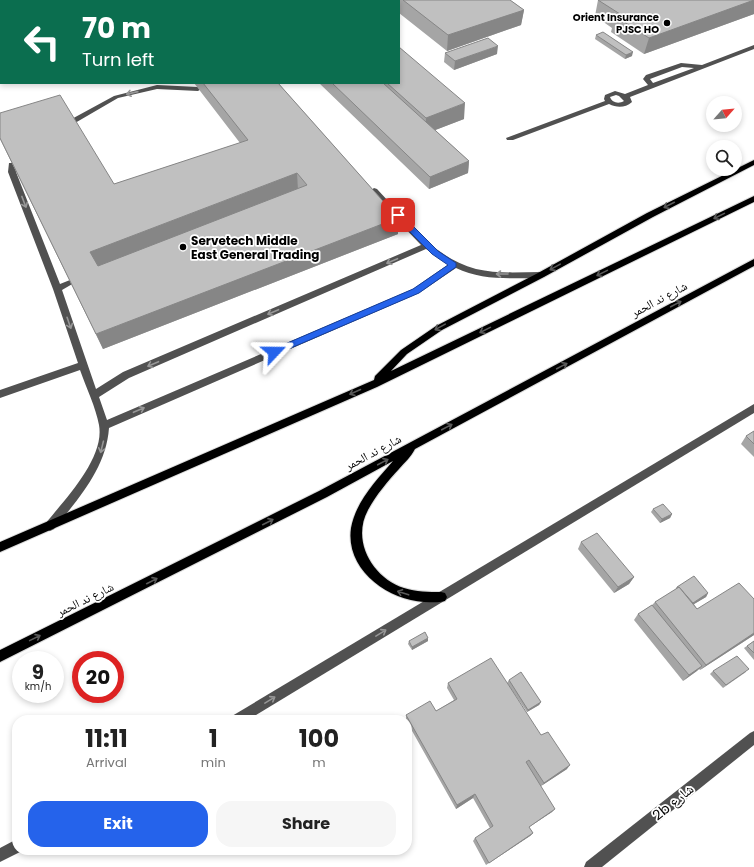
<!DOCTYPE html>
<html lang="en">
<head>
<meta charset="utf-8">
<style>
	:root { --surface:#fff; --page:#f6f6f6; --text:#222; --muted:#767676; --accent:#2563eb }
	body { margin:0; font-family:Poppins,"Noto Naskh Arabic",sans-serif; background:var(--page); color:var(--text); height:100vh; display:flex; flex-direction:column; font-size:15px; white-space:nowrap }
	* { box-sizing:border-box; margin:0 }
	p { font-size:13px; color:var(--muted) }
	.icon { flex:none; width:22px; height:22px; fill:none; stroke:currentColor; stroke-width:2; stroke-linecap:round; stroke-linejoin:round }
	.map { position:relative; flex:1; overflow:hidden }
	.drawer { position:absolute; left:12px; top:715px; width:400px; height:140px; display:flex; flex-direction:column; background:var(--surface); border-radius:16px; box-shadow:0 2px 6px #0003 }
	.drawer>* { flex:none }
	.banner { position:absolute; left:0px; top:0px; width:400px; height:84px; box-shadow:0 2px 6px #0003; background:#0b6e4f; color:#fff; overflow:hidden }
	.needle { width:26px; rotate:63deg }
	.controls { position:absolute; left:706px; top:96px; display:grid; gap:8px }
	.controls a { display:grid; place-items:center; width:36px; height:36px; border-radius:50%; background:var(--surface); box-shadow:0 2px 6px #0003; font-size:20px }
	.speed { position:absolute; left:12px; top:651px; display:flex; gap:8px; font-size:20px; font-weight:700; text-align:center }
	.speed>* { display:grid; place-content:center; width:52px; height:52px; border-radius:50%; background:var(--surface); box-shadow:0 2px 6px #0003; line-height:1 }
	.speed small { font-size:10px; font-weight:400 }
	.speed .limit { border:6px solid #d22; background:#fff; color:#111 }
	.pin { position:absolute; display:grid; place-items:center; width:34px; height:34px; color:#fff; margin:-17px; border-radius:8px; box-shadow:0 2px 6px #0006 }
	.me { position:absolute; width:44px; margin:-22px; rotate:67deg; stroke-linejoin:round; filter:drop-shadow(0 0 3px #0008) }
	.turn { display:flex; align-items:center; gap:14px; height:84px; padding:0 16px; font-size:18px }
	.turn .icon { width:52px; height:52px; stroke-width:2.5 }
	.turn b { display:block; font-size:28px; line-height:34px }
	.eta { display:flex; justify-content:space-evenly; align-items:center; height:68px; text-align:center }
	.eta b { font-size:24px; font-weight:700; line-height:28px }
	.primary-button { display:flex; gap:8px; margin-top:auto; padding:8px 16px }
	.primary-button a { flex:1; height:46px; border-radius:16px; background:var(--accent); color:#fff; font-size:16px; font-weight:700; line-height:46px; text-align:center }
	.primary-button a+a { background:var(--page); color:var(--text) }
	.map>svg:first-child { display:block }
</style>
</head>
<body>
<div class="map">
<svg width="754" height="867" viewBox="0 0 754 867">
	<rect width="100%" height="100%" fill="#fff"/>
	<g fill="none" stroke-linecap="round" stroke-linejoin="round">
		<defs>
			<g id="major">
				<path d="M754,160V165L653,217L544,277L442,330L407,354L391,371L754,196V202L377,387L0,552V542L374,380L375,376L401,350L436,326L538,273L647,213Z"/>
				<path d="M754,259V266L415,449C411,457 405,462 399,469C388,481 376,495 368,510C351,541 373,578 404,588C416,592 429,592 441,592L445,593L447,597L445,601C438,603 431,602 424,602C387,600 345,569 351,528C356,501 376,481 393,461L327,497L0,662V650L319,491Z"/>
			</g>
		</defs>
		<!-- major casing -->
		<use href="#major" stroke="#dbdbdb" stroke-width="2"/>
		<!-- minor -->
		<g fill="#515151" fill-rule="evenodd">
			<path d="M754,45V49L630,97L632,102C625,108 617,108 609,104L513,140H507L506,138L605,101L604,99L605,95L615,91L625,94L648,85L643,79L646,75L681,63L702,65ZM682,67L694,68L653,83L650,79ZM616,95L619,96L624,101C619,104 612,103 610,97Z"/>
			<path d="M157,85L198,87L201,89L198,91L157,89L118,98L75,123L68,121L114,96Z"/>
			<path d="M9,163H15L16,172L60,284L70,280L74,283L62,290L96,389L123,372L421,245L371,193L370,191L374,188L377,189C406,220 434,258 476,269C497,274 520,272 541,272L545,275L541,278C513,278 482,281 456,268L419,293L109,428C106,469 78,499 54,529L50,531L46,529L45,526L46,523C65,499 105,458 99,425C96,408 86,387 80,370L0,398V390L78,363L53,289L8,172ZM426,249L449,264L413,289L107,420L99,397L129,378Z"/>
			<path d="M754,404V413L248,720H230L232,716Z"/>
			<path d="M754,731V745L602,867H584L586,862L750,733Z"/>
			<path d="M17,839V850L22,851L0,862V848Z"/>
		</g>
		<!-- major -->
		<use href="#major" fill="#000" fill-rule="evenodd"/>
	</g>
	<!-- wall -->
	<g fill="#a5a5a5">
		<path d="M383,0H510L524,10L521,25L447,51L399,13V1H384Z"/>
		<path d="M598,0H754V14L644,54L611,32L612,28L595,16Z"/>
		<path d="M596,35L632,56L625,59L595,39Z"/>
		<path d="M445,53L497,54L454,70L444,62Z"/>
		<path d="M194,83H278L398,218V234L103,349L0,139V113L114,184L240,143Z"/>
		<path d="M319,83H399L464,119L435,130L469,161L468,173L429,189Z"/>
		<path d="M754,431V457L741,444L746,436Z"/>
		<path d="M653,509L672,514L670,518L660,523L651,512Z"/>
		<path d="M581,542L634,577L629,584L614,593L578,549Z"/>
		<path d="M677,587L708,593L706,597L694,604L697,609L754,599V635L700,670L699,669L683,681L634,620L638,614L652,605L655,602L675,590Z"/>
		<path d="M428,638V641L412,650L408,644L409,641Z"/>
		<path d="M754,641V660L744,648Z"/>
		<path d="M713,671L746,672L723,688L710,674Z"/>
		<path d="M509,680L541,702L539,705L527,712L507,683Z"/>
		<path d="M448,683L541,735L567,769L541,786L552,812L529,827L533,833L530,836L486,865L473,841L475,838L490,828L473,798L456,809L407,722V720H406V715L436,711L454,700L447,688Z"/>
	</g>
	<!-- shaded-wall -->
	<g fill="#868686">
		<path d="M314,0H320L317,1H314Z"/>
		<path d="M754,0V14L644,54L649,38Z"/>
		<path d="M524,10L521,25L447,51L448,35Z"/>
		<path d="M498,46L497,54L454,70L455,61Z"/>
		<path d="M633,52L632,56L625,59L626,55Z"/>
		<path d="M465,103L464,119L425,134L426,118Z"/>
		<path d="M469,161L468,173L429,189L430,177Z"/>
		<path d="M297,173L298,190L96,268L90,252Z"/>
		<path d="M398,218V234L103,349L96,334Z"/>
		<path d="M672,514L670,518L660,523L662,519Z"/>
		<path d="M634,577L629,584L614,593L618,587Z"/>
		<path d="M708,593L706,597L689,607L692,604Z"/>
		<path d="M754,633V635L700,670L706,665Z"/>
		<path d="M428,638V641L412,650V647Z"/>
		<path d="M702,666L697,671L683,681L689,675Z"/>
		<path d="M541,702L539,705L527,712L528,710Z"/>
		<path d="M570,765L567,769L541,786L544,783Z"/>
		<path d="M475,794L473,798L456,809L457,805Z"/>
		<path d="M555,809L552,812L526,829L529,827Z"/>
		<path d="M533,833L530,836L486,865L489,863Z"/>
	</g>
	<!-- building -->
	<g fill="#c0c0c0" stroke="#868686" fill-rule="evenodd">
		<path d="M403,0H510L524,10L448,35Z"/>
		<path d="M598,0H754L649,38L615,16L620,14Z"/>
		<path d="M603,32L633,52L626,55L596,35Z"/>
		<path d="M488,38L498,46L455,61L445,53Z"/>
		<path d="M399,47L465,103L426,118L387,83H399Z"/>
		<path d="M203,83H278L398,218L96,334L0,138V113L60,95L114,184L248,140ZM297,173L307,185L98,266L90,252Z"/>
		<path d="M332,83H383L469,161L430,177Z"/>
		<path d="M754,431V444L746,436Z"/>
		<path d="M663,504L672,514L662,519L653,509Z"/>
		<path d="M597,533L634,577L618,587L581,542Z"/>
		<path d="M694,576L708,593L693,603L679,587L677,588V587Z"/>
		<path d="M739,583L754,599V633L706,665L655,602L679,587L697,609Z"/>
		<path d="M652,605L702,666L689,675L638,614Z"/>
		<path d="M425,632L428,638L412,647L409,641Z"/>
		<path d="M754,641V653L747,646Z"/>
		<path d="M737,656L749,669L726,685L713,671Z"/>
		<path d="M491,658L541,735L548,732L570,765L544,783L529,760L526,762L555,809L529,827L533,833L489,863L475,838L493,826L475,794L457,805L406,715L430,701L436,711L457,699L448,683Z"/>
		<path d="M521,672L541,702L528,710L509,680Z"/>
	</g>
	<!-- one-way arrows -->
	<defs><path id="oneway-shaft" d="M-6 0H5M1.5-3L5.5 0L1.5 3" fill="none" stroke-width="1.6" stroke-linecap="round" stroke-linejoin="round"/></defs>
	<g stroke="#979797">
		<use href="#oneway-shaft" transform="translate(132 93) rotate(167)"/>
		<use href="#oneway-shaft" transform="translate(24 202) rotate(69)"/>
		<use href="#oneway-shaft" transform="translate(392 261) rotate(157)"/>
		<use href="#oneway-shaft" transform="translate(502 274) rotate(-180)"/>
		<use href="#oneway-shaft" transform="translate(273 312) rotate(157)"/>
		<use href="#oneway-shaft" transform="translate(69 323) rotate(71)"/>
		<use href="#oneway-shaft" transform="translate(153 364) rotate(157)"/>
		<use href="#oneway-shaft" transform="translate(139 410) rotate(-23)"/>
		<use href="#oneway-shaft" transform="translate(102 447) rotate(104)"/>
		<use href="#oneway-shaft" transform="translate(381 633) rotate(-31)"/>
		<use href="#oneway-shaft" transform="translate(270 700) rotate(-31)"/>
	</g>
	<g stroke="#595959">
		<use href="#oneway-shaft" transform="translate(669 205) rotate(153)"/>
		<use href="#oneway-shaft" transform="translate(719 216) rotate(154)"/>
		<use href="#oneway-shaft" transform="translate(555 267) rotate(151)"/>
		<use href="#oneway-shaft" transform="translate(602 273) rotate(154)"/>
		<use href="#oneway-shaft" transform="translate(676 304) rotate(-28)"/>
		<use href="#oneway-shaft" transform="translate(440 327) rotate(151)"/>
		<use href="#oneway-shaft" transform="translate(485 330) rotate(154)"/>
		<use href="#oneway-shaft" transform="translate(562 366) rotate(-28)"/>
		<use href="#oneway-shaft" transform="translate(355 392) rotate(156)"/>
		<use href="#oneway-shaft" transform="translate(447 427) rotate(-28)"/>
		<use href="#oneway-shaft" transform="translate(383 462) rotate(-28)"/>
		<use href="#oneway-shaft" transform="translate(268 522) rotate(-27)"/>
		<use href="#oneway-shaft" transform="translate(152 581) rotate(-27)"/>
		<use href="#oneway-shaft" transform="translate(403 593) rotate(-162)"/>
		<use href="#oneway-shaft" transform="translate(35 638) rotate(-26)"/>
	</g>
	<!-- route -->
	<path fill="#2563eb" stroke="#184099" d="M395,213H400L438,251L456,263V267L419,293L277,354H271V350L413,289L448,265L432,254L395,217Z"/>
	<!-- markers -->
	<g fill="#000" stroke="#fff" stroke-width="1.5">
		<circle cx="667" cy="23" r="4"/>
		<circle cx="183" cy="247" r="4"/>
	</g>
	<g text-anchor="middle" dominant-baseline="central" stroke-width="3.5" stroke-linejoin="round" paint-order="stroke">
		<!-- far-poi labels -->
		<g font-size="10" font-weight="bold" fill="#000" stroke="#fff" text-anchor="end">
			<text x="659" y="17">Orient Insurance<tspan x="659" dy="12">PJSC HO</tspan></text>
		</g>
		<!-- poi labels -->
		<g font-size="12" font-weight="bold" fill="#000" stroke="#fff" text-anchor="start">
			<text x="191" y="240">Servetech Middle<tspan x="191" dy="14">East General Trading</tspan></text>
		</g>
		<!-- street labels -->
		<g font-size="12" fill="#000" stroke="#fff">
			<text transform="translate(659 299) rotate(-28)">شارع ند الحمر</text>
			<text transform="translate(373 452) rotate(-28)">شارع ند الحمر</text>
			<text transform="translate(85 599) rotate(-26)">شارع ند الحمر</text>
		</g>
		<!-- near-street labels -->
		<g font-size="14" fill="#000" stroke="#fff">
			<text transform="translate(673 802) rotate(-39)">2b شارع</text>
		</g>
	</g>
</svg>
<div class="controls">
<a><svg class="needle" viewBox="-14 -14 28 28"><path d="M0-13l5 13h-10z" fill="#e53935"/><path d="M0 13l5-13h-10z" fill="#767676"/></svg></a>
<a><svg class="icon" aria-label="search" viewBox="0 0 24 24"><circle cx="10" cy="10" r="6"/><path d="M15 15l6 6"/></svg></a>
</div>
<div class="speed"><div>9<small>km/h</small></div><div class="limit">20</div></div>
<div class="pin" style="left:398px;top:215px;background:#d93025"><svg class="icon" aria-label="arrive" viewBox="0 0 24 24"><path d="M6 21V4h12l-3 4 3 4H6"/></svg></div>
<svg class="me" style="left:274px;top:352px" viewBox="-20 -20 40 40"><path d="M0-17L14 15 0 8-14 15z" fill="#2563eb" stroke="#fff" stroke-width="4"/></svg>
<div class="banner">
<div class="turn"><svg class="icon" aria-label="left" viewBox="0 0 24 24"><path d="M17 20v-9H6M10 6l-5 5 5 5"/></svg><div><b>70 m</b>Turn left</div></div>
</div>
<section class="drawer">
<div class="eta">
<div><b>11:11</b><p>Arrival</p></div>
<div><b>1</b><p>min</p></div>
<div><b>100</b><p>m</p></div>
</div>
<div class="primary-button"><a>Exit</a><a>Share</a></div>
</section>
</div>
</body>
</html>
